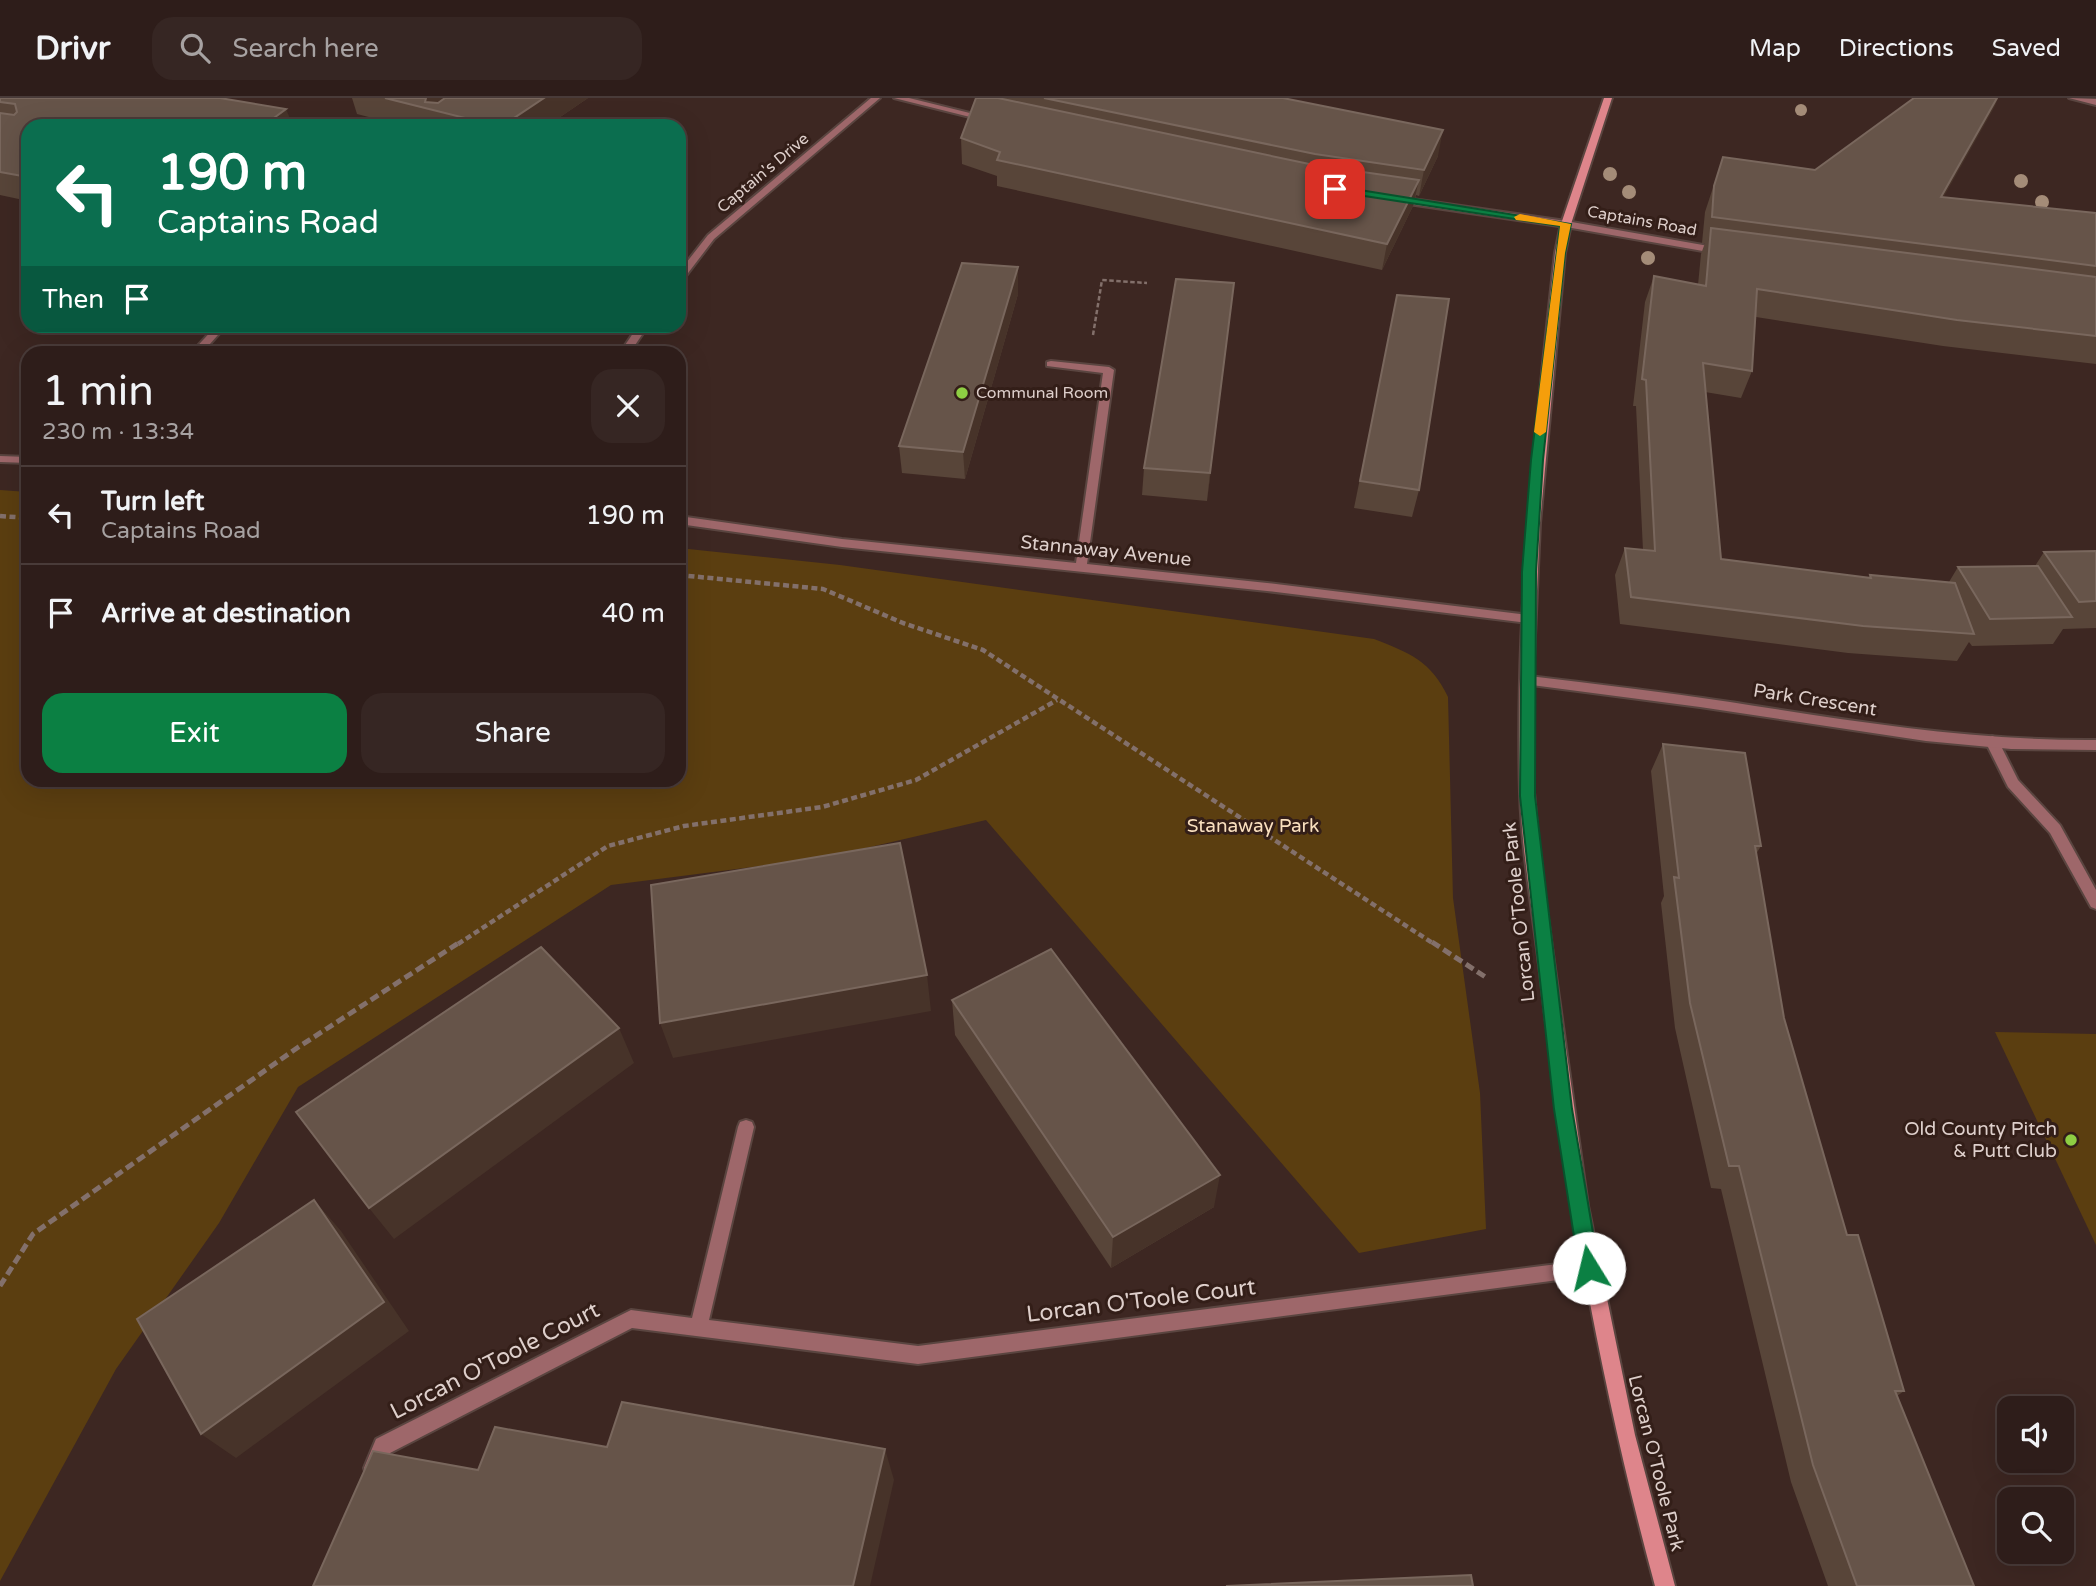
<!DOCTYPE html>
<html lang="en">
<head>
<meta charset="utf-8">
<style>
	:root { --surface:#2e1d1a; --page:#362623; --text:#f1f3f6; --muted:#a7a2a2; --line:#493b39; --accent:#0b8043 }
	body { margin:0; font-family:"Varela Round",sans-serif; background:var(--page); color:var(--text); height:100vh; display:flex; flex-direction:column; font-size:26px; white-space:nowrap }
	* { box-sizing:border-box; margin:0 }
	p { font-size:23px; color:var(--muted) }
	.icon { flex:none; width:38px; height:38px; fill:none; stroke:currentColor; stroke-width:2; stroke-linecap:round; stroke-linejoin:round }
	.map { position:relative; flex:1; overflow:hidden }
	.details { position:absolute; left:21px; top:248px; width:665px; height:441px; display:flex; flex-direction:column; background:var(--surface); border-radius:21px; box-shadow:0 7px 28px #0002,0 0 0 2px var(--line) }
	.details>* { flex:none }
	.top-card { position:absolute; left:21px; top:21px; width:665px; height:214px; border-radius:21px; box-shadow:0 7px 28px #0002,0 0 0 2px var(--line); background:#0b6e4f; color:#fff; overflow:hidden }
	.fabs { position:absolute; left:1997px; top:1298px; display:grid; gap:14px }
	.fabs a { display:grid; place-items:center; width:77px; height:77px; border-radius:14px; background:var(--surface); box-shadow:0 7px 28px #0002,0 0 0 2px var(--line); font-size:35px }
	.pin { position:absolute; display:grid; place-items:center; width:60px; height:60px; color:#fff; margin:-30px; border-radius:14px; box-shadow:0 4px 10px #0006 }
	.me { position:absolute; width:77px; margin:-38px; rotate:351deg; stroke-linejoin:round; filter:drop-shadow(0 0 5px #0008) }
	.turn { display:flex; align-items:center; gap:24px; height:147px; padding:0 21px; font-size:32px }
	.turn .icon { width:91px; height:91px; stroke-width:2.5 }
	.turn b { display:block; font-size:49px; line-height:60px }
	.then { display:flex; align-items:center; height:66px; padding:0 21px; background:#0003; gap:14px; font-size:26px }
	.round { display:grid; place-items:center; flex:none; width:74px; height:74px; border-radius:21px; background:var(--page) }
	.head { display:flex; align-items:center; justify-content:space-between; height:119px; padding:0 21px }
	h1 { font-size:42px; font-weight:600; line-height:52px }
	.action { display:flex; gap:14px; margin-top:auto; padding:14px 21px }
	.action a { flex:1; height:80px; border-radius:21px; background:var(--accent); color:#fff; font-size:28px; font-weight:600; line-height:80px; text-align:center }
	.action a+a { background:var(--page); color:var(--text) }
	ul { padding:0; list-style:none }
	li { display:flex; align-items:center; gap:21px; height:98px; padding:0 21px; border-top:2px solid var(--line) }
	li div { flex:1 }
	li b { display:block; font-size:26px }
	li em { font-style:normal }
	header { display:flex; align-items:center; gap:42px; box-sizing:border-box; height:98px; padding:0 35px; background:var(--surface); border-bottom:2px solid var(--line) }
	header strong { font-size:33px }
	nav { display:flex; gap:38px; margin-inline-start:auto; font-size:24px }
	.search { width:490px; height:63px; background:var(--page); display:flex; align-items:center; gap:18px; box-sizing:border-box; padding:0 24px; border-radius:21px; color:var(--muted); font-size:26px }
	.map>svg:first-child { display:block }
</style>
</head>
<body>
<header>
<strong>Drivr</strong>
<div class="search"><svg class="icon" aria-label="search" viewBox="0 0 24 24"><circle cx="10" cy="10" r="6"/><path d="M15 15l6 6"/></svg>Search here</div>
<nav><a>Map</a><a>Directions</a><a>Saved</a></nav>
</header>
<div class="map">
<svg width="2096" height="1488" viewBox="0 0 2096 1488">
	<rect width="100%" height="100%" fill="#3d2722"/>
	<!-- green -->
	<g fill="#5b3e10">
		<path d="M0,392L28,394V682H679V450L840,467L1374,541C1410,555 1431,563 1448,599L1453,800L1480,995L1486,1131L1359,1155L986,722L823,760L611,787L298,989L219,1125L116,1271L0,1483Z"/>
		<path d="M1995,934L2096,936V1147Z"/>
	</g>
	<g fill="none" stroke-linecap="round" stroke-linejoin="round">
		<defs>
			<g id="lane">
				<path d="M1992,638L1997,640L2018,682L2060,727L2096,792V811L2091,809L2050,735L2008,689L1985,643Z"/>
				<path d="M746,1022L752,1024L754,1029L709,1222L918,1248L1589,1162L1595,1164L1598,1170L1595,1176L1589,1178L918,1266L632,1230L390,1355L380,1377L373,1379L366,1377L364,1370L376,1341L625,1215L631,1212L692,1220L738,1029L740,1024Z"/>
			</g>
			<g id="street">
				<path d="M871,0H880L714,141L682,183L679,184V174L708,137Z"/>
				<path d="M894,0H909L990,20L986,23Z"/>
				<path d="M2069,0L2096,1V7Z"/>
				<path d="M1398,99L1566,123L1720,150L1725,153L1720,156L1566,129L1395,104L1393,102Z"/>
				<path d="M216,228H226L201,256H190Z"/>
				<path d="M638,228H648L629,256H619Z"/>
				<path d="M1051,263L1109,269L1114,272L1087,466L1267,485L1529,517L1535,521L1529,525L1267,493L842,449L679,426V418L842,441L1076,465L1103,275L1047,268V264Z"/>
				<path d="M0,358L28,359V365L0,364Z"/>
				<path d="M1529,578C1596,586 1663,594 1730,604C1852,623 1972,643 2096,642V652L2011,651L1926,643L1700,609L1524,586L1523,583Z"/>
			</g>
			<path id="secondary" d="M1604,0H1612L1571,126L1565,155L1540,425L1534,560V695L1540,763L1588,1108L1635,1337L1675,1488H1655C1601,1289 1565,1088 1541,883C1534,821 1522,758 1520,695C1515,515 1535,334 1555,155L1561,126Z"/>
		</defs>
		<!-- lane casing -->
		<use href="#lane" stroke="#5a4540" stroke-width="4"/>
		<!-- street casing -->
		<use href="#street" stroke="#5a4540" stroke-width="4"/>
		<!-- secondary casing -->
		<use href="#secondary" stroke="#5a4540" stroke-width="4"/>
		<!-- path-far2 -->
		<path stroke="#83706b" stroke-width="2.5" stroke-dasharray="4.5 2.5" stroke-linecap="butt" d="M1093,237L1102,182L1147,185"/>
		<!-- path-far1 -->
		<g stroke="#83706b" stroke-width="4.5" stroke-dasharray="6 3.5" stroke-linecap="butt">
			<path d="M0,418L28,420"/>
			<path d="M679,477L823,491L903,525L983,552L1434,846"/>
			<path d="M458,846L608,748L684,728L822,709L916,682L1057,602"/>
		</g>
		<!-- path -->
		<g stroke="#83706b" stroke-width="5" stroke-dasharray="9 4.5" stroke-linecap="butt">
			<path d="M1432,844L1487,880"/>
			<path d="M0,1188L33,1136L297,950L460,844"/>
		</g>
		<!-- lane -->
		<use href="#lane" fill="#9e676a" fill-rule="evenodd"/>
		<!-- street -->
		<use href="#street" fill="#9e676a" fill-rule="evenodd"/>
		<!-- secondary -->
		<use href="#secondary" fill="#de858b" fill-rule="evenodd"/>
	</g>
	<!-- trees -->
	<g fill="#a48c78">
		<circle cx="1801" cy="12" r="6"/>
		<circle cx="1610" cy="76" r="7"/>
		<circle cx="2021" cy="83" r="7"/>
		<circle cx="1629" cy="94" r="7"/>
		<circle cx="2042" cy="104" r="7"/>
		<circle cx="1648" cy="160" r="7"/>
	</g>
	<!-- wall -->
	<g fill="#584539">
		<path d="M0,0H220L28,28V103L0,97Z"/>
		<path d="M352,0H588L547,28H404L357,16Z"/>
		<path d="M976,0H1283L1438,58L1419,98L1416,97L1413,108L1382,172L997,88V78L962,66L961,40Z"/>
		<path d="M1914,0H1998L1943,99L2096,115V266L1943,248L1756,219L1752,273L1741,300L1705,294L1721,461L1869,480L1870,477L1949,484L1958,469L2035,468L2044,454L2096,453V530L2063,531L2053,546L1972,548L1969,544L1957,563L1848,555L1620,526L1615,477L1625,450L1643,452L1636,308H1633L1645,204L1654,178L1698,187L1701,156L1705,145H1702L1705,114L1723,59L1815,72Z"/>
		<path d="M1234,185L1207,403L1142,397L1144,370Z"/>
		<path d="M1018,196L965,381L902,375L899,348Z"/>
		<path d="M1397,197L1419,392L1412,419L1354,410Z"/>
		<path d="M1663,646L1761,748L1756,756L1784,920L1847,1137L1904,1293L1897,1298L1974,1488H1828L1791,1384L1721,1091L1711,1090L1675,930L1661,805L1664,798L1651,673Z"/>
		<path d="M952,902L1214,1109L1111,1170L955,937Z"/>
	</g>
	<!-- shaded-wall -->
	<g fill="#473329">
		<path d="M426,0H472L448,16L425,4Z"/>
		<path d="M544,0H588L547,28H502Z"/>
		<path d="M1997,0H1998L1995,8L1929,125L1941,99Z"/>
		<path d="M286,11L293,28H263Z"/>
		<path d="M1443,32L1438,58L1419,98L1424,72Z"/>
		<path d="M1419,82L1413,108L1382,172L1387,146Z"/>
		<path d="M1018,169V196L965,381L963,354Z"/>
		<path d="M1234,185L1231,212L1207,403L1210,375Z"/>
		<path d="M927,877L931,913L673,960L660,925Z"/>
		<path d="M619,930L634,965L394,1141L369,1110Z"/>
		<path d="M1220,1077L1214,1109L1111,1170L1113,1139Z"/>
		<path d="M314,1102L341,1133L409,1233L236,1360L201,1336Z"/>
		<path d="M885,1351L894,1382L870,1488H853Z"/>
	</g>
	<!-- building -->
	<g fill="#665449" stroke="#79675d" stroke-width="2">
		<path d="M0,0H220L286,11L263,28H28V79L0,74V15L14,17L17,14L15,6L0,4Z"/>
		<path d="M385,0H426L425,4L438,5L445,0H544L502,28H497Z"/>
		<path d="M976,0H998L1314,67L1419,82L1387,146L997,62L1000,54L961,40Z"/>
		<path d="M1044,0H1283L1443,32L1424,72L1315,56Z"/>
		<path d="M1914,0H1997L1941,99L2096,115V168L1712,119L1714,88L1723,59L1815,72Z"/>
		<path d="M1711,130L2096,179V238L1957,222L1757,191L1752,273L1703,265L1721,461L1871,480L1870,477L1955,485L1974,536L1863,528L1631,499L1625,450L1655,453L1646,282L1642,281L1654,178L1706,188Z"/>
		<path d="M962,165L1018,169L963,354L899,348Z"/>
		<path d="M1176,181L1234,185L1210,375L1144,370Z"/>
		<path d="M1397,197L1449,201L1419,392L1360,383Z"/>
		<path d="M2096,453V503L2079,504L2044,454Z"/>
		<path d="M2038,468L2072,519L1990,521L1958,469Z"/>
		<path d="M1663,646L1745,655L1761,748H1755L1784,920L1847,1137H1858L1904,1293H1895L1974,1488H1857L1813,1367L1739,1068H1729L1690,905L1674,779L1679,780Z"/>
		<path d="M900,745L927,877L660,925L651,787Z"/>
		<path d="M541,849L619,930L369,1110L296,1014Z"/>
		<path d="M1051,851L1220,1077L1113,1139L952,902Z"/>
		<path d="M314,1102L384,1204L201,1336L137,1221Z"/>
		<path d="M622,1304L885,1351L853,1488H313L373,1353L478,1372L495,1329L607,1349Z"/>
		<path d="M1471,1477L1473,1488H1226Z"/>
	</g>
	<!-- route -->
	<path fill="#0b8043" stroke="#07532c" stroke-width="2" d="M1335,88L1571,126L1565,155L1543,362L1536,474L1535,698L1572,1011L1599,1170L1596,1177L1589,1180L1582,1177L1579,1170L1554,1011L1520,698L1522,474L1531,362L1560,128L1332,93L1330,91Z"/>
	<!-- slow -->
	<path fill="#f59e0b" d="M1520,116L1571,126L1565,155L1546,334L1540,338L1534,334L1560,128L1516,122L1514,119Z"/>
	<!-- markers -->
	<g fill="#8ece43" stroke="#331e18" stroke-width="2.5">
		<circle cx="962" cy="295" r="7"/>
		<circle cx="2071" cy="1042" r="7"/>
	</g>
	<g text-anchor="middle" dominant-baseline="central" stroke-width="6" stroke-linejoin="round" paint-order="stroke">
		<!-- far-street labels -->
		<g font-size="16" fill="#decfcb" stroke="#331e18">
			<text transform="translate(763 75) rotate(-40)">Captain's Drive</text>
			<text transform="translate(1642 123) rotate(10)">Captains Road</text>
		</g>
		<!-- far-poi labels -->
		<g font-size="16" fill="#decfcb" stroke="#331e18" text-anchor="start">
			<text x="976" y="295">Communal Room</text>
		</g>
		<!-- street labels -->
		<g font-size="19" fill="#decfcb" stroke="#331e18">
			<text transform="translate(1106 453) rotate(6)">Stannaway Avenue</text>
			<text transform="translate(1815 602) rotate(9)">Park Crescent</text>
			<text transform="translate(1519 814) rotate(-96)">Lorcan O'Toole Park</text>
			<text transform="translate(1656 1365) rotate(76)">Lorcan O'Toole Park</text>
		</g>
		<!-- park labels -->
		<g font-size="19" fill="#f9dfbe" stroke="#331e18">
			<text x="1253" y="728">Stanaway Park</text>
		</g>
		<!-- poi labels -->
		<g font-size="19" fill="#decfcb" stroke="#331e18" text-anchor="end">
			<text x="2057" y="1031">Old County Pitch<tspan x="2057" dy="22">&amp; Putt Club</tspan></text>
		</g>
		<!-- near-street labels -->
		<g font-size="23" fill="#decfcb" stroke="#331e18">
			<text transform="translate(1141 1203) rotate(-7)">Lorcan O'Toole Court</text>
			<text transform="translate(495 1263) rotate(-27)">Lorcan O'Toole Court</text>
		</g>
	</g>
</svg>
<div class="fabs">
<a><svg class="icon" aria-label="sound" viewBox="0 0 24 24"><path d="M4 9h4l5-4v14l-5-4H4zM17 9q2 3 0 6"/></svg></a>
<a><svg class="icon" aria-label="search" viewBox="0 0 24 24"><circle cx="10" cy="10" r="6"/><path d="M15 15l6 6"/></svg></a>
</div>
<div class="pin" style="left:1335px;top:91px;background:#d93025"><svg class="icon" aria-label="arrive" viewBox="0 0 24 24"><path d="M6 21V4h12l-3 4 3 4H6"/></svg></div>
<svg class="me" style="left:1589px;top:1170px" viewBox="-20 -20 40 40"><circle r="19" fill="#fff"/><path d="M0-13L10 11 0 6-10 11z" fill="#0b8043"/></svg>
<div class="top-card">
<div class="turn"><svg class="icon" aria-label="left" viewBox="0 0 24 24"><path d="M17 20v-9H6M10 6l-5 5 5 5"/></svg><div><b>190 m</b>Captains Road</div></div>
<div class="then">Then<svg class="icon" aria-label="arrive" viewBox="0 0 24 24"><path d="M6 21V4h12l-3 4 3 4H6"/></svg></div>
</div>
<section class="details">
<div class="head"><div><h1>1 min</h1><p>230 m · 13:34</p></div><a class="round"><svg class="icon" aria-label="close" viewBox="0 0 24 24"><path d="M6 6l12 12M18 6L6 18"/></svg></a></div>
<ul>
<li><svg class="icon" aria-label="left" viewBox="0 0 24 24"><path d="M17 20v-9H6M10 6l-5 5 5 5"/></svg><div><b>Turn left</b><p>Captains Road</p></div><em>190 m</em></li>
<li><svg class="icon" aria-label="arrive" viewBox="0 0 24 24"><path d="M6 21V4h12l-3 4 3 4H6"/></svg><div><b>Arrive at destination</b></div><em>40 m</em></li>
</ul>
<div class="action"><a>Exit</a><a>Share</a></div>
</section>
</div>
</body>
</html>
